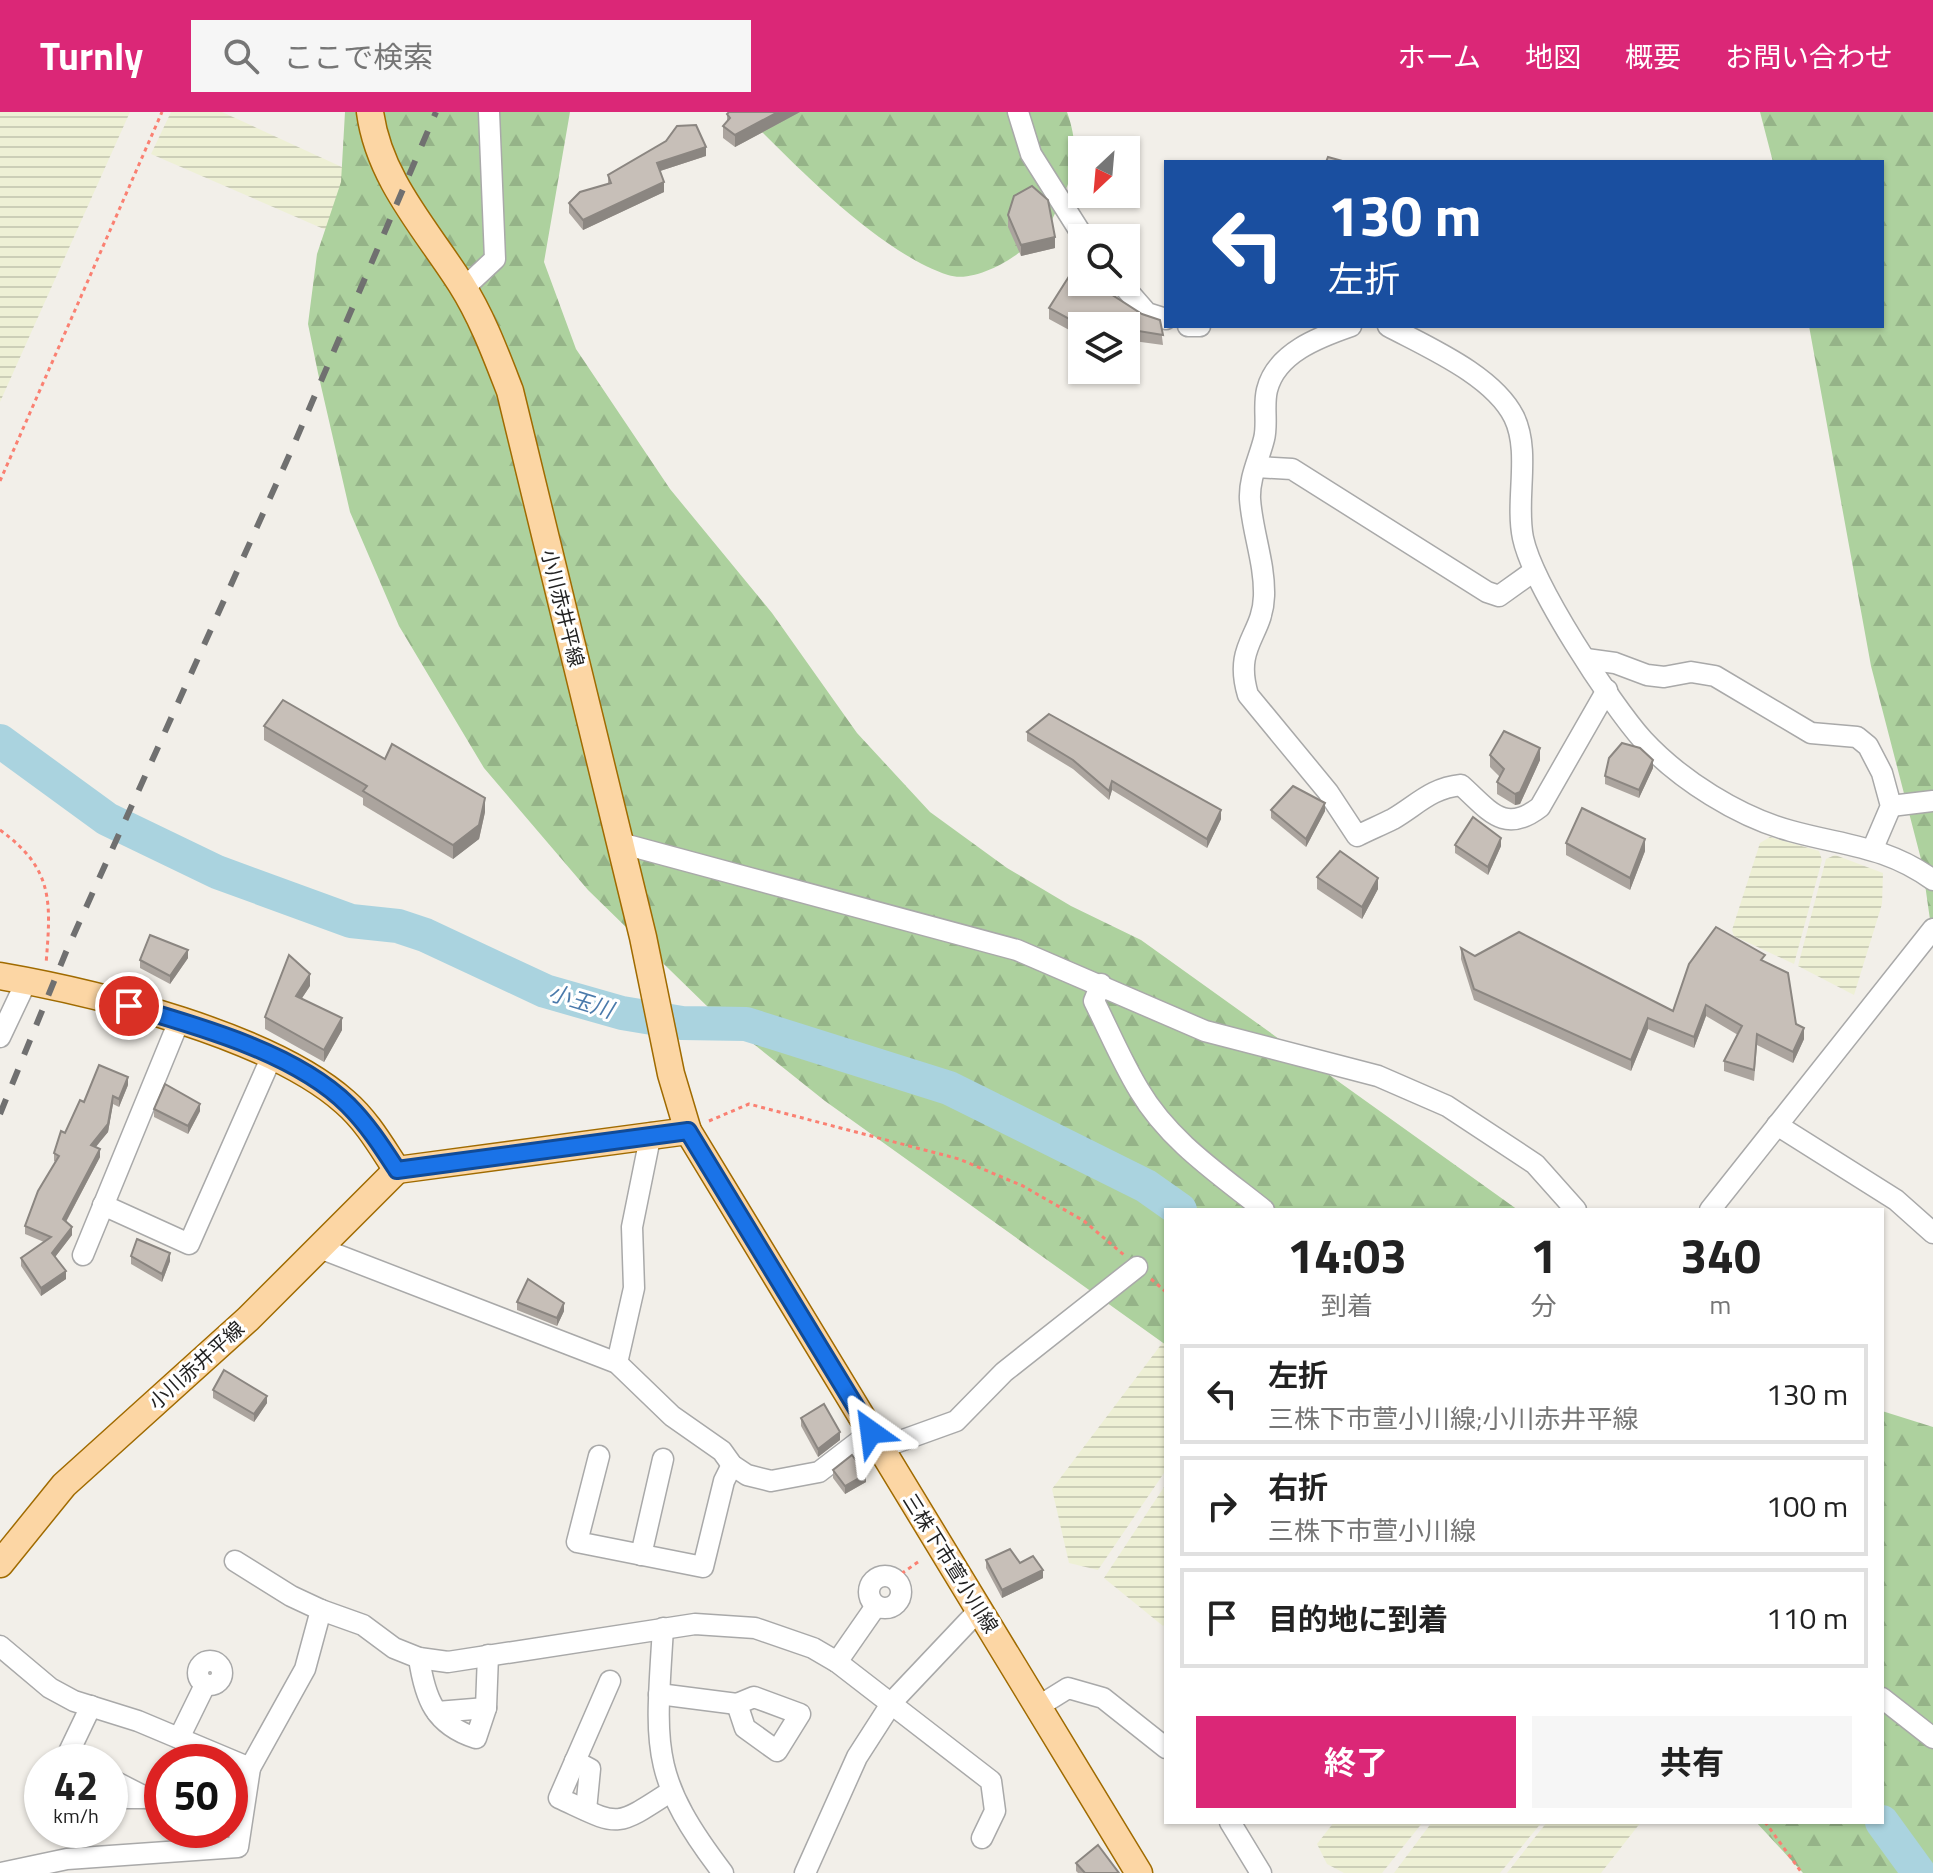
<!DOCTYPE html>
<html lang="ja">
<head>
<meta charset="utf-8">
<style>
	:root { --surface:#fff; --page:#f6f6f6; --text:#222; --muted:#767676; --line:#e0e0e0; --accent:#db2777 }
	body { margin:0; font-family:"Titillium Web","Noto Sans JP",sans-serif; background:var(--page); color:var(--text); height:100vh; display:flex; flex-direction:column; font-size:30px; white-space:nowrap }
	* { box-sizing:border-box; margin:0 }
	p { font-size:26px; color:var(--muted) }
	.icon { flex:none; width:44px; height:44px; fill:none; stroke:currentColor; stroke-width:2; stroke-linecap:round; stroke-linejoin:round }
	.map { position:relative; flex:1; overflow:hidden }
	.side { position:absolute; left:1164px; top:1096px; width:720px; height:616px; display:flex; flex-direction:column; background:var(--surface); border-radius:0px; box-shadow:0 2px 6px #0004 }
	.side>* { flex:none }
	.guide { position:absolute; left:1164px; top:48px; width:720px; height:168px; border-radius:0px; box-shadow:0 2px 6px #0004; background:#1a4fa0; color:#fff; overflow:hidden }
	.needle { width:52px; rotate:206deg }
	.controls { position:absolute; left:1068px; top:24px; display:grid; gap:16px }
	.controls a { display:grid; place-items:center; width:72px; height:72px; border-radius:0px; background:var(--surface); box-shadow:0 2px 6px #0004; font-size:40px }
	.speed { position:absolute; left:24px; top:1632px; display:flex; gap:16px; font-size:40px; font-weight:700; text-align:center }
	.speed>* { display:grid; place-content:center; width:104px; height:104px; border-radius:50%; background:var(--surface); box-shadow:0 2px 6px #0004; line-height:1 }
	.speed small { font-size:20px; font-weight:400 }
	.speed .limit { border:12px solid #d22; background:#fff; color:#111 }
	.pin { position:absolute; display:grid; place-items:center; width:68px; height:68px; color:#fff; margin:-34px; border:4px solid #fff; border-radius:50%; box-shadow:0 2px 8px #0007 }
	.me { position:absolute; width:88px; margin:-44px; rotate:329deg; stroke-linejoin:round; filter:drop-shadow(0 0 6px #0008) }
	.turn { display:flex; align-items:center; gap:28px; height:168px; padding:0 32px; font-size:36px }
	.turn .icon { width:104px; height:104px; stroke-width:2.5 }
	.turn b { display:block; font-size:56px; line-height:68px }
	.eta { display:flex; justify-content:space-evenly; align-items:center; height:136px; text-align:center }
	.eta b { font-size:48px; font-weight:700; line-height:56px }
	.action { display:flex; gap:16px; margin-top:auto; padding:16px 32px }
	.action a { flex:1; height:92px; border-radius:0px; background:var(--accent); color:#fff; font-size:32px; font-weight:700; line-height:92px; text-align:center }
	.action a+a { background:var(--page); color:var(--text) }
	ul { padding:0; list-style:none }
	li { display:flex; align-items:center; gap:24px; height:100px; margin:0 16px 12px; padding:0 16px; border:4px solid var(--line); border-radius:0px }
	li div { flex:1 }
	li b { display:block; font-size:30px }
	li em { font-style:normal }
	header { display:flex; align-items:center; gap:48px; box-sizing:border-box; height:112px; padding:0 40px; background:var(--accent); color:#fff }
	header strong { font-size:38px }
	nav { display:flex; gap:44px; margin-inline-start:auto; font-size:28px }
	.search { width:560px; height:72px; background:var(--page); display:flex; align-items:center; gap:20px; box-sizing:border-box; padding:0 28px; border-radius:0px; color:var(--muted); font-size:30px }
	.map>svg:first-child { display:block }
</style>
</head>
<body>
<header>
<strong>Turnly</strong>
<div class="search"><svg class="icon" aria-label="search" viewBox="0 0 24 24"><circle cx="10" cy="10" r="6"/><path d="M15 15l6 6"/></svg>ここで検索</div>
<nav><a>ホーム</a><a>地図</a><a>概要</a><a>お問い合わせ</a></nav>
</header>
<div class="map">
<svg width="1933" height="1761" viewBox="0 0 1933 1761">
	<defs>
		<pattern id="farmland-rules" width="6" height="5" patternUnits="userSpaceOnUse" patternTransform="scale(2)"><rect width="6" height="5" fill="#eef0d5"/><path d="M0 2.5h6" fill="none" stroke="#ccceb7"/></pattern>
		<pattern id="forest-firs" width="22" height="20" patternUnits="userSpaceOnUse" patternTransform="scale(2)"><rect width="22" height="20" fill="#add19e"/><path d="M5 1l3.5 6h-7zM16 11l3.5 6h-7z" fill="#95b388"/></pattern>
	</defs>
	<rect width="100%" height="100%" fill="#f2efe9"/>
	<!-- farmland -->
	<g fill="url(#farmland-rules)">
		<path d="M0,0H130L0,290Z"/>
		<path d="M171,0H222L344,56L356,131L151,42Z"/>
		<path d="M1770,725L1819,739L1822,748L1794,852L1734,824L1732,818L1760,731Z"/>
		<path d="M1835,743L1883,761L1882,792L1854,883L1798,854L1826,747Z"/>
		<path d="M1166,1226V1358L1098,1458L1069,1451L1052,1377Z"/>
		<path d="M1166,1372V1510L1163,1514L1104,1466Z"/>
		<path d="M1334,1710H1423L1382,1761H1344L1327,1752L1317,1732Z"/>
		<path d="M1432,1710H1542L1500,1761H1394Z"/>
		<path d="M1547,1710H1641L1601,1761H1507Z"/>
	</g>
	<!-- forest -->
	<g fill="url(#forest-firs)">
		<path d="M345,0H570L544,150L576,237L670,377L772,501L857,621L930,700L1007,756L1071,794L1141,828L1518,1098H1166V1233L825,989L711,898L588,778L484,656L399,514L350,400L318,261L308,212L317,142L341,70Z"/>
		<path d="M742,0H1067C1083,45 1071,69 1051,110C1045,124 1028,133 1016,143C999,155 969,170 948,163C878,140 794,52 742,0Z"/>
		<path d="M1760,0H1933V829L1922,751L1871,554L1809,214H1882V50H1773Z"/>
		<path d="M1882,1299L1933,1315V1761H1803L1756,1710H1882Z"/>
	</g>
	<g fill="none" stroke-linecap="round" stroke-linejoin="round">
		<!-- river -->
		<g stroke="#aad3df" stroke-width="34">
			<path d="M0,629L107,707L217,760L351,809L398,814L425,823L545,879L622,901L682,911L746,912L949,976L1146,1074L1180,1098"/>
			<path d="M1882,1710L1919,1761"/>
		</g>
		<defs>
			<g id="minor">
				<path d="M1018,0L1031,42L1084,126"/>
				<path d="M1120,170L1147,201L1166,207"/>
				<path d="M464,176L495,147L489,0"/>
				<path d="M1188,214H1200"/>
				<path d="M1351,214C1319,225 1276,241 1267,278C1263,294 1268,312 1264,327C1259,347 1249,366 1250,387C1252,419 1265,451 1264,484C1263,524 1233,533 1248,583L1328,680L1357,724C1369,718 1381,713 1393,707C1417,693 1431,676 1461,673C1489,698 1504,723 1540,695L1607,578"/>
				<path d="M1388,214C1427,235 1493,263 1514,305C1531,340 1515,388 1523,426C1533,473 1610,591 1643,628C1680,668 1739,705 1791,719C1845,734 1886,734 1933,768"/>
				<path d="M1256,355L1292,357L1487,480L1499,484L1534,459"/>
				<path d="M1586,547L1615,551L1647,563L1664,565L1691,560L1715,564L1811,621L1857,625L1868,634L1882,661L1891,694L1873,736"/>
				<path d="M1891,694L1933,689"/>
				<path d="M620,731L1017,838L1205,919L1378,964L1447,994L1535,1052L1576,1098"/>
				<path d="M1101,872L1094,889C1109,919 1122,950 1139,978C1169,1029 1219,1062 1264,1098"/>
				<path d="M0,925L27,868"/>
				<path d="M1777,1013L1896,1088L1933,1121"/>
				<path d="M103,1093L189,1132L272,944"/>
				<path d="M1710,1098L1933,817"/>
				<path d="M317,1135L617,1251L672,1304L722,1339L732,1353L747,1363L771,1369L819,1360L871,1320"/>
				<path d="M83,1143L179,909"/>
				<path d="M617,1251L634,1176L632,1115L651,1021"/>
				<path d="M881,1336L956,1309L1004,1260L1137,1155"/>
				<path d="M599,1344L577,1430L703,1455L724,1369L732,1353"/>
				<path d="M641,1443L663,1347"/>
				<path d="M235,1449L291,1484L321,1498"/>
				<circle cx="885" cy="1480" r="16"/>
				<path d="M663,1516C656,1634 648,1663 723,1761"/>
				<path d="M0,1534L50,1576L74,1589L138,1609L250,1656L305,1557L321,1498L363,1513L394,1536L419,1546L448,1550L695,1512L755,1516L813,1536L837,1550L991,1669L995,1699L982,1726"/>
				<path d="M419,1546C425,1587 435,1613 476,1626L486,1596L488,1543"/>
				<circle cx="210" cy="1561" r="12"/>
				<path d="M837,1550L876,1494"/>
				<path d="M610,1569L559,1686C620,1714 613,1717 670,1680"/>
				<path d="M659,1582L737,1592"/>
				<path d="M754,1585L800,1602L777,1639L745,1616L737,1592Z"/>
				<path d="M1882,1586L1933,1626"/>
				<path d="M1039,1594L1068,1576L1103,1586L1166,1636"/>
				<path d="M437,1600L486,1596"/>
				<path d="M179,1626L205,1573"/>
				<path d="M575,1649L590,1657L586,1698"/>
				<path d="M78,1650L67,1644L91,1594"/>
				<path d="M110,1667L147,1686H162"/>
				<path d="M110,1686H143"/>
				<path d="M1230,1710L1261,1761"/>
				<path d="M1,1761L67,1747L238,1735L250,1656"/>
				<path d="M805,1761L857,1645L893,1589L980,1497"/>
			</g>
			<g id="major">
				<path d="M370,0C379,67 426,117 461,172C482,205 496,243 510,279L643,825L671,962L688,1019L1139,1761"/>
				<path d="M0,864C98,881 271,924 345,990C367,1009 381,1034 397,1058"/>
				<path d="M397,1058L688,1019"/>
				<path d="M0,1452L64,1373L248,1207L397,1058"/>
			</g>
		</defs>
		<!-- minor casing -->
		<use href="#minor" stroke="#a9a9a9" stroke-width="23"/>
		<!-- major casing -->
		<use href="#major" stroke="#a06b00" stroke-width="29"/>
		<!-- path -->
		<g stroke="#fa8072" stroke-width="3" stroke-dasharray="4 4" stroke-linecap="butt">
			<path d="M0,369L162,0"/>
			<path d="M0,718C54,757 51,790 46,852"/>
			<path d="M709,1009L749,992L959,1047L1023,1074L1084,1109L1124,1143"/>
			<path d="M1151,1167L1166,1180"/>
			<path d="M895,1466L921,1448"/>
			<path d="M1765,1710L1802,1761"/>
		</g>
		<!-- minor -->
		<use href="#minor" stroke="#fff" stroke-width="20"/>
		<!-- major -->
		<use href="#major" stroke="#fcd6a4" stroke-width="26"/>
		<!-- rail -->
		<path stroke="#707070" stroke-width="6" stroke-dasharray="16 16" stroke-linecap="butt" d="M0,1002L66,840L292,337L436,0"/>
	</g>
	<!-- wall -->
	<g fill="#aba49e">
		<path d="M729,0H800L735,35L723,26V14L727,10V2Z"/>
		<path d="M706,44L660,59L664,80L583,118L569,101V91L608,72V63Z"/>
		<path d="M1008,103L1055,136L1021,144L1008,115Z"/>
		<path d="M1073,158L1082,163V170H1092L1142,202L1160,208L1163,233L1126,228V214H1082V225L1049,207V196Z"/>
		<path d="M264,614L385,647L485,700L479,727L453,747L363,693V686L264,628Z"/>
		<path d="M1027,620L1221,707L1207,736L1112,678L1109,688L1073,657L1027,629Z"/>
		<path d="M1490,643L1540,648L1520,692L1515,693L1497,682V670L1500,665L1490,655Z"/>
		<path d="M1653,656L1639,686L1605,672V664Z"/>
		<path d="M1271,698L1325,699L1306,735L1271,706Z"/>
		<path d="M1566,731L1645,739L1630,778L1566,743Z"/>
		<path d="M1455,733L1501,734L1488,763L1455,741Z"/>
		<path d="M1317,765L1378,777L1362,807L1317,777Z"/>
		<path d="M1461,836L1475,844L1673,899L1765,850L1804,927L1793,951L1757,933L1754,969L1724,959V949L1738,923L1706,904L1694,936L1648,917L1631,959L1474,888L1461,847Z"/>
		<path d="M188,846L170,872L140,856V848Z"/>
		<path d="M310,874L302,886L342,918L324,950L265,917V905Z"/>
		<path d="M128,973L119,995L113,992L108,1020L95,1035L100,1045L66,1110L72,1123L55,1145L66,1167L41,1184L21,1154V1146L44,1130L25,1122V1114L56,1050L54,1049V1041L84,990Z"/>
		<path d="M154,997L200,999L188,1022L154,1005Z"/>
		<path d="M131,1144L170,1149L162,1170L131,1152Z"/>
		<path d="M517,1190L564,1199L557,1214L517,1198Z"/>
		<path d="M213,1278L267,1291L254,1310L213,1286Z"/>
		<path d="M801,1306L840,1328L818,1345L801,1314Z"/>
		<path d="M833,1358L866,1370L845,1382L833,1366Z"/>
		<path d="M986,1448L1020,1451L1043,1466L1002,1486L986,1456Z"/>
		<path d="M1076,1751L1119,1761H1078L1076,1759Z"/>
	</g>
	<!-- shaded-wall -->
	<g fill="#8b8681">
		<path d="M778,0H800L735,35V23Z"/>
		<path d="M706,35V44L657,60V51Z"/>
		<path d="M664,70V80L583,118V108Z"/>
		<path d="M1055,125V136L1021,144V133Z"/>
		<path d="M1540,636V648L1520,692L1515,693V682Z"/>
		<path d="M1653,648V656L1639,686V678Z"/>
		<path d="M1112,669V678L1109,688V679Z"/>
		<path d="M485,686V700L479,727L453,747V733Z"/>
		<path d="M1325,691V699L1306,735V727Z"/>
		<path d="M1221,698V707L1207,736V727Z"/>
		<path d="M1501,726V734L1488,763V755Z"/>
		<path d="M1645,727V739L1630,778V766Z"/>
		<path d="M1378,766V777L1362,807V795Z"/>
		<path d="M188,838V846L170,872V864Z"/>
		<path d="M310,862V874L296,895V884Z"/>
		<path d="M1706,893V904L1694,936V925Z"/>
		<path d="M342,906V918L324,950V938Z"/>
		<path d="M1648,906V917L1631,959V948Z"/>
		<path d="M1804,916V927L1793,951V940Z"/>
		<path d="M128,965V973L119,995V987Z"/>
		<path d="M113,984V992L108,1020L91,1041V1033Z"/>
		<path d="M200,992V999L188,1022V1014Z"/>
		<path d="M100,1037V1045L63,1115V1107Z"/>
		<path d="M72,1115V1123L52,1149V1141Z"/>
		<path d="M170,1141V1149L162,1170V1162Z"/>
		<path d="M66,1159V1167L41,1184V1176Z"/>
		<path d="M564,1191V1199L557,1214V1206Z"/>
		<path d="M267,1284V1291L254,1310V1302Z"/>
		<path d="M840,1320V1328L818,1345V1337Z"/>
		<path d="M866,1362V1370L845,1382V1374Z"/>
		<path d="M1043,1458V1466L1002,1486V1478Z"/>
	</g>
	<!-- building -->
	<g fill="#c7bfb8" stroke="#8b8681" stroke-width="2">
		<path d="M729,0H778L735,23L723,14L730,6L727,2Z"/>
		<path d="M696,13L706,35L657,51L664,70L583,108L569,91L580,80L611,71L608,63L666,29L677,14Z"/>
		<path d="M1328,45L1346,50H1326Z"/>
		<path d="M1032,74L1048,88L1055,125L1021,133L1008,103L1014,84Z"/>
		<path d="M1073,158L1082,163V170H1092L1142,202L1160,208L1163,223L1126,217V214H1082L1049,196Z"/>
		<path d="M283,588L385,647L392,632L485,686L479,713L453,733L363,679L367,674L264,614Z"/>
		<path d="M1049,602L1221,698L1207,727L1112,669L1109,679L1073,648L1027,620Z"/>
		<path d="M1504,619L1540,636L1520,680L1515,682L1497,670L1504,657L1490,643Z"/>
		<path d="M1622,631L1640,636L1653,648L1639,678L1605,664L1609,646Z"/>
		<path d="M1293,674L1325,691L1306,727L1271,698Z"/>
		<path d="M1582,696L1645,727L1630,766L1566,731Z"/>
		<path d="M1473,705L1501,726L1488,755L1455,733Z"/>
		<path d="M1340,739L1378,766L1362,795L1317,765Z"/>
		<path d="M1716,815L1765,843L1761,848L1788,861L1796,912L1804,916L1793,940L1757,922L1754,958L1724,949L1742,914L1706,893L1694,925L1648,906L1631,948L1474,877L1461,836L1475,844L1519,820L1673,899L1689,852Z"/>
		<path d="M150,823L188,838L170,864L140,848Z"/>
		<path d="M289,843L310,862L296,884L342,906L324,938L265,905Z"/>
		<path d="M99,953L128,965L119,987L113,984L108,1012L91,1033L100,1037L63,1107L72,1115L52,1141L66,1159L41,1176L21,1146L51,1125L25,1114L38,1079L59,1044L54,1041L61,1019L65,1021L80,988L84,990Z"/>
		<path d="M165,972L200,992L188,1014L154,997Z"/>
		<path d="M137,1127L170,1141L162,1162L131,1144Z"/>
		<path d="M528,1167L564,1191L557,1206L517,1190Z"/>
		<path d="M224,1258L267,1284L254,1302L213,1278Z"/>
		<path d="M824,1292L840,1320L818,1337L801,1306Z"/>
		<path d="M852,1343L866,1362L845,1374L833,1358Z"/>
		<path d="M1010,1437L1020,1451L1033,1444L1043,1458L1002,1478L986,1448Z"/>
		<path d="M1098,1733L1119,1761H1085L1076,1751Z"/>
	</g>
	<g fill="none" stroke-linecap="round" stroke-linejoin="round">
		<defs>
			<path id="route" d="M129,894C198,914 296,941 348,993C368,1013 382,1035 397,1058L688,1019L871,1320"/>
		</defs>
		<!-- route casing -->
		<use href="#route" stroke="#114b97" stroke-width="20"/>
		<!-- route -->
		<use href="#route" stroke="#1a73e8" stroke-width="14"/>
	</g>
	<g text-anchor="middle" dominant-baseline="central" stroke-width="6" stroke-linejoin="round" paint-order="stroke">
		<!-- street labels -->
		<g font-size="20" fill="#222" stroke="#fff">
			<text transform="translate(563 496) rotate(76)">小川赤井平線</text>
			<text transform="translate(196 1253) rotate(-42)">小川赤井平線</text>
			<text transform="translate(951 1451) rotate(58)">三株下市萱小川線</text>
		</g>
		<!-- water labels -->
		<g font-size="22" font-style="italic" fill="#4a7aab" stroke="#fff">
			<text transform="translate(581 889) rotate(17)">小玉川</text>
		</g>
	</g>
</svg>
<div class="controls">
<a><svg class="needle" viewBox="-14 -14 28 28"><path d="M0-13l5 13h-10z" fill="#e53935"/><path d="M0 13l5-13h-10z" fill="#767676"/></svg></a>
<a><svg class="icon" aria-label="search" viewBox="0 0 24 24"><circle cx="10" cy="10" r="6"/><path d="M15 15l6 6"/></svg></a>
<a><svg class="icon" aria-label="layers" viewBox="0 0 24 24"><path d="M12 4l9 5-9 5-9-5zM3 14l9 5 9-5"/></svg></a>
</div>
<div class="speed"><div>42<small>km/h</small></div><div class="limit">50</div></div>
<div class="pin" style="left:129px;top:894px;background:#d93025"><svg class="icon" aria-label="arrive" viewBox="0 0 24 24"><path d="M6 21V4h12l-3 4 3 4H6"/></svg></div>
<svg class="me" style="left:871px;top:1320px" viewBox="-20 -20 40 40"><path d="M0-17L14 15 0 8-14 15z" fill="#1a73e8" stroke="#fff" stroke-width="4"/></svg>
<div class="guide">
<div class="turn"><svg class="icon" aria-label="left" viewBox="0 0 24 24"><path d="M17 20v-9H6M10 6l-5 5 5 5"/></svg><div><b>130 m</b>左折</div></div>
</div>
<section class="side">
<div class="eta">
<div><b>14:03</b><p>到着</p></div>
<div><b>1</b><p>分</p></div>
<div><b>340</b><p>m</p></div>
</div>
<ul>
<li><svg class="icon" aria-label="left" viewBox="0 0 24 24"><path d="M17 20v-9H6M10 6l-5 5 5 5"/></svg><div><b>左折</b><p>三株下市萱小川線;小川赤井平線</p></div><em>130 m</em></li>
<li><svg class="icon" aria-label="right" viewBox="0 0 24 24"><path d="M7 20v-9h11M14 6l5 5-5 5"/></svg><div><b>右折</b><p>三株下市萱小川線</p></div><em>100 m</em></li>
<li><svg class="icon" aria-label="arrive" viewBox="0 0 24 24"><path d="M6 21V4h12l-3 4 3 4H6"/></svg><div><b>目的地に到着</b></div><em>110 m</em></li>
</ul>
<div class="action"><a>終了</a><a>共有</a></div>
</section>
</div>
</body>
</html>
